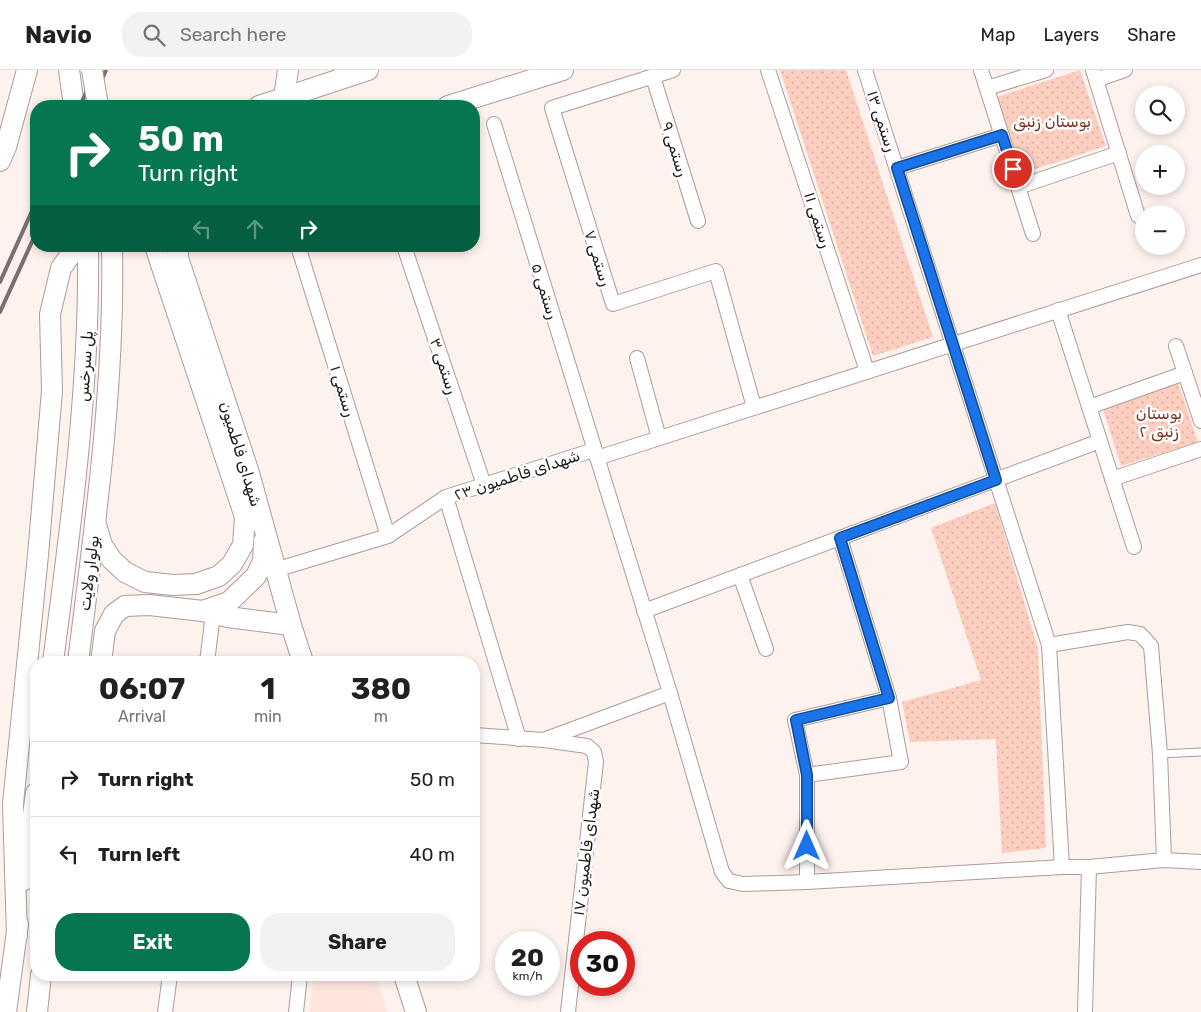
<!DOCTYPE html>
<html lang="en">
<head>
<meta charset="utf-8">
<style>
	:root { --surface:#fff; --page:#f2f2f2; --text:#202124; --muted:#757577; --line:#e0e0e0; --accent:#067651 }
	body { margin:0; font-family:Rubik,"Noto Sans Arabic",sans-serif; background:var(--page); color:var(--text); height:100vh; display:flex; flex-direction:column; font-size:19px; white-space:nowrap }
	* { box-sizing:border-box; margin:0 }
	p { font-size:16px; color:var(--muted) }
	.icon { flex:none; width:28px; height:28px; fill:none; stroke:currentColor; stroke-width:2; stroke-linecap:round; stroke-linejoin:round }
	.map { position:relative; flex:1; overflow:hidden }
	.panel { position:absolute; left:30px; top:586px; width:450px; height:325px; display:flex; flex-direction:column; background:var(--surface); border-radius:20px; box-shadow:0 2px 8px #0003 }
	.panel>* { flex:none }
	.hud { position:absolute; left:30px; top:30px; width:450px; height:152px; border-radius:20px; box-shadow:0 2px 8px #0003; background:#067651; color:#fff; overflow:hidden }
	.buttons { position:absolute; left:1135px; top:15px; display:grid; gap:10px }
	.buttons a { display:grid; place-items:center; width:50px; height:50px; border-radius:50%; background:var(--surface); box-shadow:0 2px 8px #0003; font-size:25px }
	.speed { position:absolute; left:495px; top:861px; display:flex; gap:10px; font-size:25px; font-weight:700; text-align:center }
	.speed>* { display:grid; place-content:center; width:65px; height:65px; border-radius:50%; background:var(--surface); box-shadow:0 2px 8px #0003; line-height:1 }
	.speed small { font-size:12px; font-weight:400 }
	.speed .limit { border:8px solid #d22; background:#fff; color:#111 }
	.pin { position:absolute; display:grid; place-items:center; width:42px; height:42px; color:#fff; margin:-21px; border:2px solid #fff; border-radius:50%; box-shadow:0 1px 5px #0007 }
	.me { position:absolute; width:55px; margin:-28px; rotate:0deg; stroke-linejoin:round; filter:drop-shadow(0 0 4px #0008) }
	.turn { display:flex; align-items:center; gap:18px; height:105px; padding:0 25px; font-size:22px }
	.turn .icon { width:65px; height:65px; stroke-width:2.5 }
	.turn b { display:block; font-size:35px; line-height:42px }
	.lanes { display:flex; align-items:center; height:48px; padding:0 25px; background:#0003; justify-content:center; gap:25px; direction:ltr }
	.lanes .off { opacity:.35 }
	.eta { display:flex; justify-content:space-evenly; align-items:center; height:85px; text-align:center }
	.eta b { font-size:30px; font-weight:700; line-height:35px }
	.primary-button { display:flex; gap:10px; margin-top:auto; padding:10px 25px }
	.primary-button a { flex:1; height:58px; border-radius:20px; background:var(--accent); color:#fff; font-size:20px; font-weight:700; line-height:58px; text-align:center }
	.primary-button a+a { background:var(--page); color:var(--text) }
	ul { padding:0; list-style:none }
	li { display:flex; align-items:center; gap:15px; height:75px; padding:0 25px; border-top:1px solid var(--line) }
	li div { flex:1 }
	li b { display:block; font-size:19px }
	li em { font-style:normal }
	header { display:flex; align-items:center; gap:30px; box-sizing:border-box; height:70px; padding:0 25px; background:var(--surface); border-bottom:1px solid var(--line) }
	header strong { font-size:24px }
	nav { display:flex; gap:28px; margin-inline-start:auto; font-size:18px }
	.search { width:350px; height:45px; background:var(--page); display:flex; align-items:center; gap:12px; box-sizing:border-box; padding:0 18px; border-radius:20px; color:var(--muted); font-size:19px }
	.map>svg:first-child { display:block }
</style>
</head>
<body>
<header>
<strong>Navio</strong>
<div class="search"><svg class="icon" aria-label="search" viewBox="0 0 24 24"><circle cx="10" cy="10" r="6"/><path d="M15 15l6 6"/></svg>Search here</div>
<nav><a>Map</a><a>Layers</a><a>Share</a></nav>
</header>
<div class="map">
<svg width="1201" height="942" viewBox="0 0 1201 942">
	<defs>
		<pattern id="park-dots" width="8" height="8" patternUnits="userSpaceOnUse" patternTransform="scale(1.25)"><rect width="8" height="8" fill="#fccec0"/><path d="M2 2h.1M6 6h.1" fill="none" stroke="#d8b0a4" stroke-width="1.8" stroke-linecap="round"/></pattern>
	</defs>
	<rect width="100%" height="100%" fill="#fef2ee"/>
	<!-- built -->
	<path fill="#fee6df" d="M314,905H375L387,942H309Z"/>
	<!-- park -->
	<g fill="url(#park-dots)">
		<path d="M780,0H846L933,267L873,286Z"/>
		<path d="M1080,0L1106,76L1023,103L997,27Z"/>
		<path d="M1178,313L1198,372L1121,396L1103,339Z"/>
		<path d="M995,433L1038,579L1046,778L1002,783L996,669L910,672L902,632L981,610L931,458Z"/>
	</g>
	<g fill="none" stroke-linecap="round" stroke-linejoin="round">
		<defs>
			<path id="lane" d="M1160,684L1201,682"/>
			<g id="street">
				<path d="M673,0L552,38L613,234L716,201L754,337"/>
				<path d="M768,0L867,301"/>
				<path d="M865,0L1049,575L1062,797"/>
				<path d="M981,0L1033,164"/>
				<path d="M1093,0L1138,146"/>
				<path d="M653,7L698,151"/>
				<path d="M1096,10L1125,0"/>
				<path d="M987,18L1046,0"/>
				<path d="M494,54L670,623L722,802L729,811L743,814L807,812L1062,797H1089L1164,790L1201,792"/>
				<path d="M897,98L1002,65"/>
				<path d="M1018,117L1119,83"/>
				<path d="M298,176L388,466"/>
				<path d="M404,176L484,415"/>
				<path d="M1058,240L1134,477"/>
				<path d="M1176,276L1201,351"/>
				<path d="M637,288L659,368"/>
				<path d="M1089,337L1185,303"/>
				<path d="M597,388L1201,195"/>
				<path d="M1112,409L1201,379"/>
				<path d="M446,427L519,669"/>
				<path d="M275,500L388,466L446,427L594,380"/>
				<path d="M740,505L766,579"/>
				<path d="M644,541L1100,371"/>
				<path d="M1049,575L1128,562L1140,564L1151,576L1160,684L1164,790"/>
				<path d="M207,592L213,544"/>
				<path d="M474,665L544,670L587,676L594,682L596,692L568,942"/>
				<path d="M546,669L670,623"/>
				<path d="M807,705L901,692L889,628L840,468"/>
				<path d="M807,812V705L795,650L889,628"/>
				<path d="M165,942L170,905"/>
				<path d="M296,942L300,905"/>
				<path d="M1085,942L1089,797"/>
			</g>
			<g id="secondary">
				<path d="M69,0L74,36"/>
				<path d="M284,28L288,0"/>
				<path d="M259,36L368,0"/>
				<path d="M448,36L563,0"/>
				<path d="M0,91L6,77L27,0"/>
				<path d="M178,176V188L249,403L291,555L303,592"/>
				<path d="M95,451L102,475L112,490L125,502L145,512L173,515L196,514L219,506L232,494L243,475L245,447L155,176"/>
				<path d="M203,541L229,532L256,506L263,491L264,471"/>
				<path d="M53,592C71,454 90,316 88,176"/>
				<path d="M78,592C95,454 115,316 112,176"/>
				<path d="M101,592L105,561L114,544L125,536L149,535L203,541L228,547L291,555"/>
				<path d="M24,810L36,723"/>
				<path d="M17,866L13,734L38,485L52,321L50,244L61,198L77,176"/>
				<path d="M404,905L416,942"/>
				<path d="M6,942L18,854"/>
				<path d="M37,942L41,905"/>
			</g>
		</defs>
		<!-- lane casing -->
		<use href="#lane" stroke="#ab9d99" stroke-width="9"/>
		<!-- street casing -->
		<use href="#street" stroke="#ab9d99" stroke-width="16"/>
		<!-- secondary casing -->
		<use href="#secondary" stroke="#ab9d99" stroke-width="22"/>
		<!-- lane -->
		<use href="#lane" stroke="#fff" stroke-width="7"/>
		<!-- street -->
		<use href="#street" stroke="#fff" stroke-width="14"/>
		<!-- secondary -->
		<use href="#secondary" stroke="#fff" stroke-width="20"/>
		<!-- rail -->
		<g stroke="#78706d" stroke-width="4">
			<path d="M80,36L96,0"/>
			<path d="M91,36L106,0"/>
			<path d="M0,212L36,132"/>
			<path d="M0,242L36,163"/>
		</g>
		<defs>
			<path id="secondary-bridge" d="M92,0L98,36"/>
		</defs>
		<!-- secondary-bridge casing -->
		<use href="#secondary-bridge" stroke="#ab9d99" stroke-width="22" stroke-linecap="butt"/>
		<!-- secondary-bridge -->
		<use href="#secondary-bridge" stroke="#fff" stroke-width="20"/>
	</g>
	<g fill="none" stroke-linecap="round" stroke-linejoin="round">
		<defs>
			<path id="route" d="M807,776V705L796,650L889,628L840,468L996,410L897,98L1002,65L1013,99"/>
		</defs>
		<!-- route casing -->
		<use href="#route" stroke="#114b97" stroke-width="12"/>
		<!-- route -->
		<use href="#route" stroke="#1a73e8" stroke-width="9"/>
	</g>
	<g text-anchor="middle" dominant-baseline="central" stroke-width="5" stroke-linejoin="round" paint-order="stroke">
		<!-- street labels -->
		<g font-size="16" fill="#1e1917" stroke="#fff">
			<text transform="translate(882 51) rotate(72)">رستمی ۱۳</text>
			<text transform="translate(675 79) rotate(73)">رستمی ۹</text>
			<text transform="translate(818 150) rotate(72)">رستمی ۱۱</text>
			<text transform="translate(598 188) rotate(73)">رستمی ۷</text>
			<text transform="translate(545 221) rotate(73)">رستمی ۵</text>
			<text transform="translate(85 296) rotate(-86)">پل سرخس</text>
			<text transform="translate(444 296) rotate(72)">رستمی ۳</text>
			<text transform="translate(343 321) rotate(73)">رستمی ۱</text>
			<text transform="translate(241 384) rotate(73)">شهدای فاطمیون</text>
			<text transform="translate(517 405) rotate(-18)">شهدای فاطمیون ۲۳</text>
			<text transform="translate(89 503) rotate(-83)">بولوار ولایت</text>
			<text transform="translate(586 782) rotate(-83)">شهدای فاطمیون ۱۷</text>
		</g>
		<!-- park labels -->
		<g font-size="16" fill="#7a321d" stroke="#fff">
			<text x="1052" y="51">بوستان زنبق</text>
			<text x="1159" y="343">بوستان<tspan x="1159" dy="18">زنبق ۲</tspan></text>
		</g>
	</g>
</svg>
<div class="buttons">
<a><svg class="icon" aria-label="search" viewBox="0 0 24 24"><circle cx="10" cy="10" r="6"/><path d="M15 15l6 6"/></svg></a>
<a>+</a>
<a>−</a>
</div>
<div class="speed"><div>20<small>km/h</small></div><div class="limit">30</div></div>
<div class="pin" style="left:1013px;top:99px;background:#d93025"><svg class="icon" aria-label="arrive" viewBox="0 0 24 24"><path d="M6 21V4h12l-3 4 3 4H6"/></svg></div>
<svg class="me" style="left:807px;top:776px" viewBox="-20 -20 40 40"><path d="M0-17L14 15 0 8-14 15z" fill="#1a73e8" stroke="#fff" stroke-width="4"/></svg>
<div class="hud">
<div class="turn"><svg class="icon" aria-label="right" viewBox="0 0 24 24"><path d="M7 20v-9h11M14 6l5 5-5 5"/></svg><div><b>50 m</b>Turn right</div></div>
<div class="lanes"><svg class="icon off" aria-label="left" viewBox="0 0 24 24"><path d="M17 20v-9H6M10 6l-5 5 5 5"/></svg><svg class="icon off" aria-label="ahead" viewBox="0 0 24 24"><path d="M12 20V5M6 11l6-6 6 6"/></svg><svg class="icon" aria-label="right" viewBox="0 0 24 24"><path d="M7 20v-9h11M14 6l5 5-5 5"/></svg></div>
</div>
<section class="panel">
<div class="eta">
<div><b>06:07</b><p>Arrival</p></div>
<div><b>1</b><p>min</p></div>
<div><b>380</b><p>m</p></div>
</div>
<ul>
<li><svg class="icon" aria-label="right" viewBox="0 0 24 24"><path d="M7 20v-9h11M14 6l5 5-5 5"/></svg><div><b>Turn right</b></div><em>50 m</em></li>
<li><svg class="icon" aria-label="left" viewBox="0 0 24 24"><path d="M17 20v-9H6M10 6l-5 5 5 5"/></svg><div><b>Turn left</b></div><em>40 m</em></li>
</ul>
<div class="primary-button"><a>Exit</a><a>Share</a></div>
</section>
</div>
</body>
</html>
